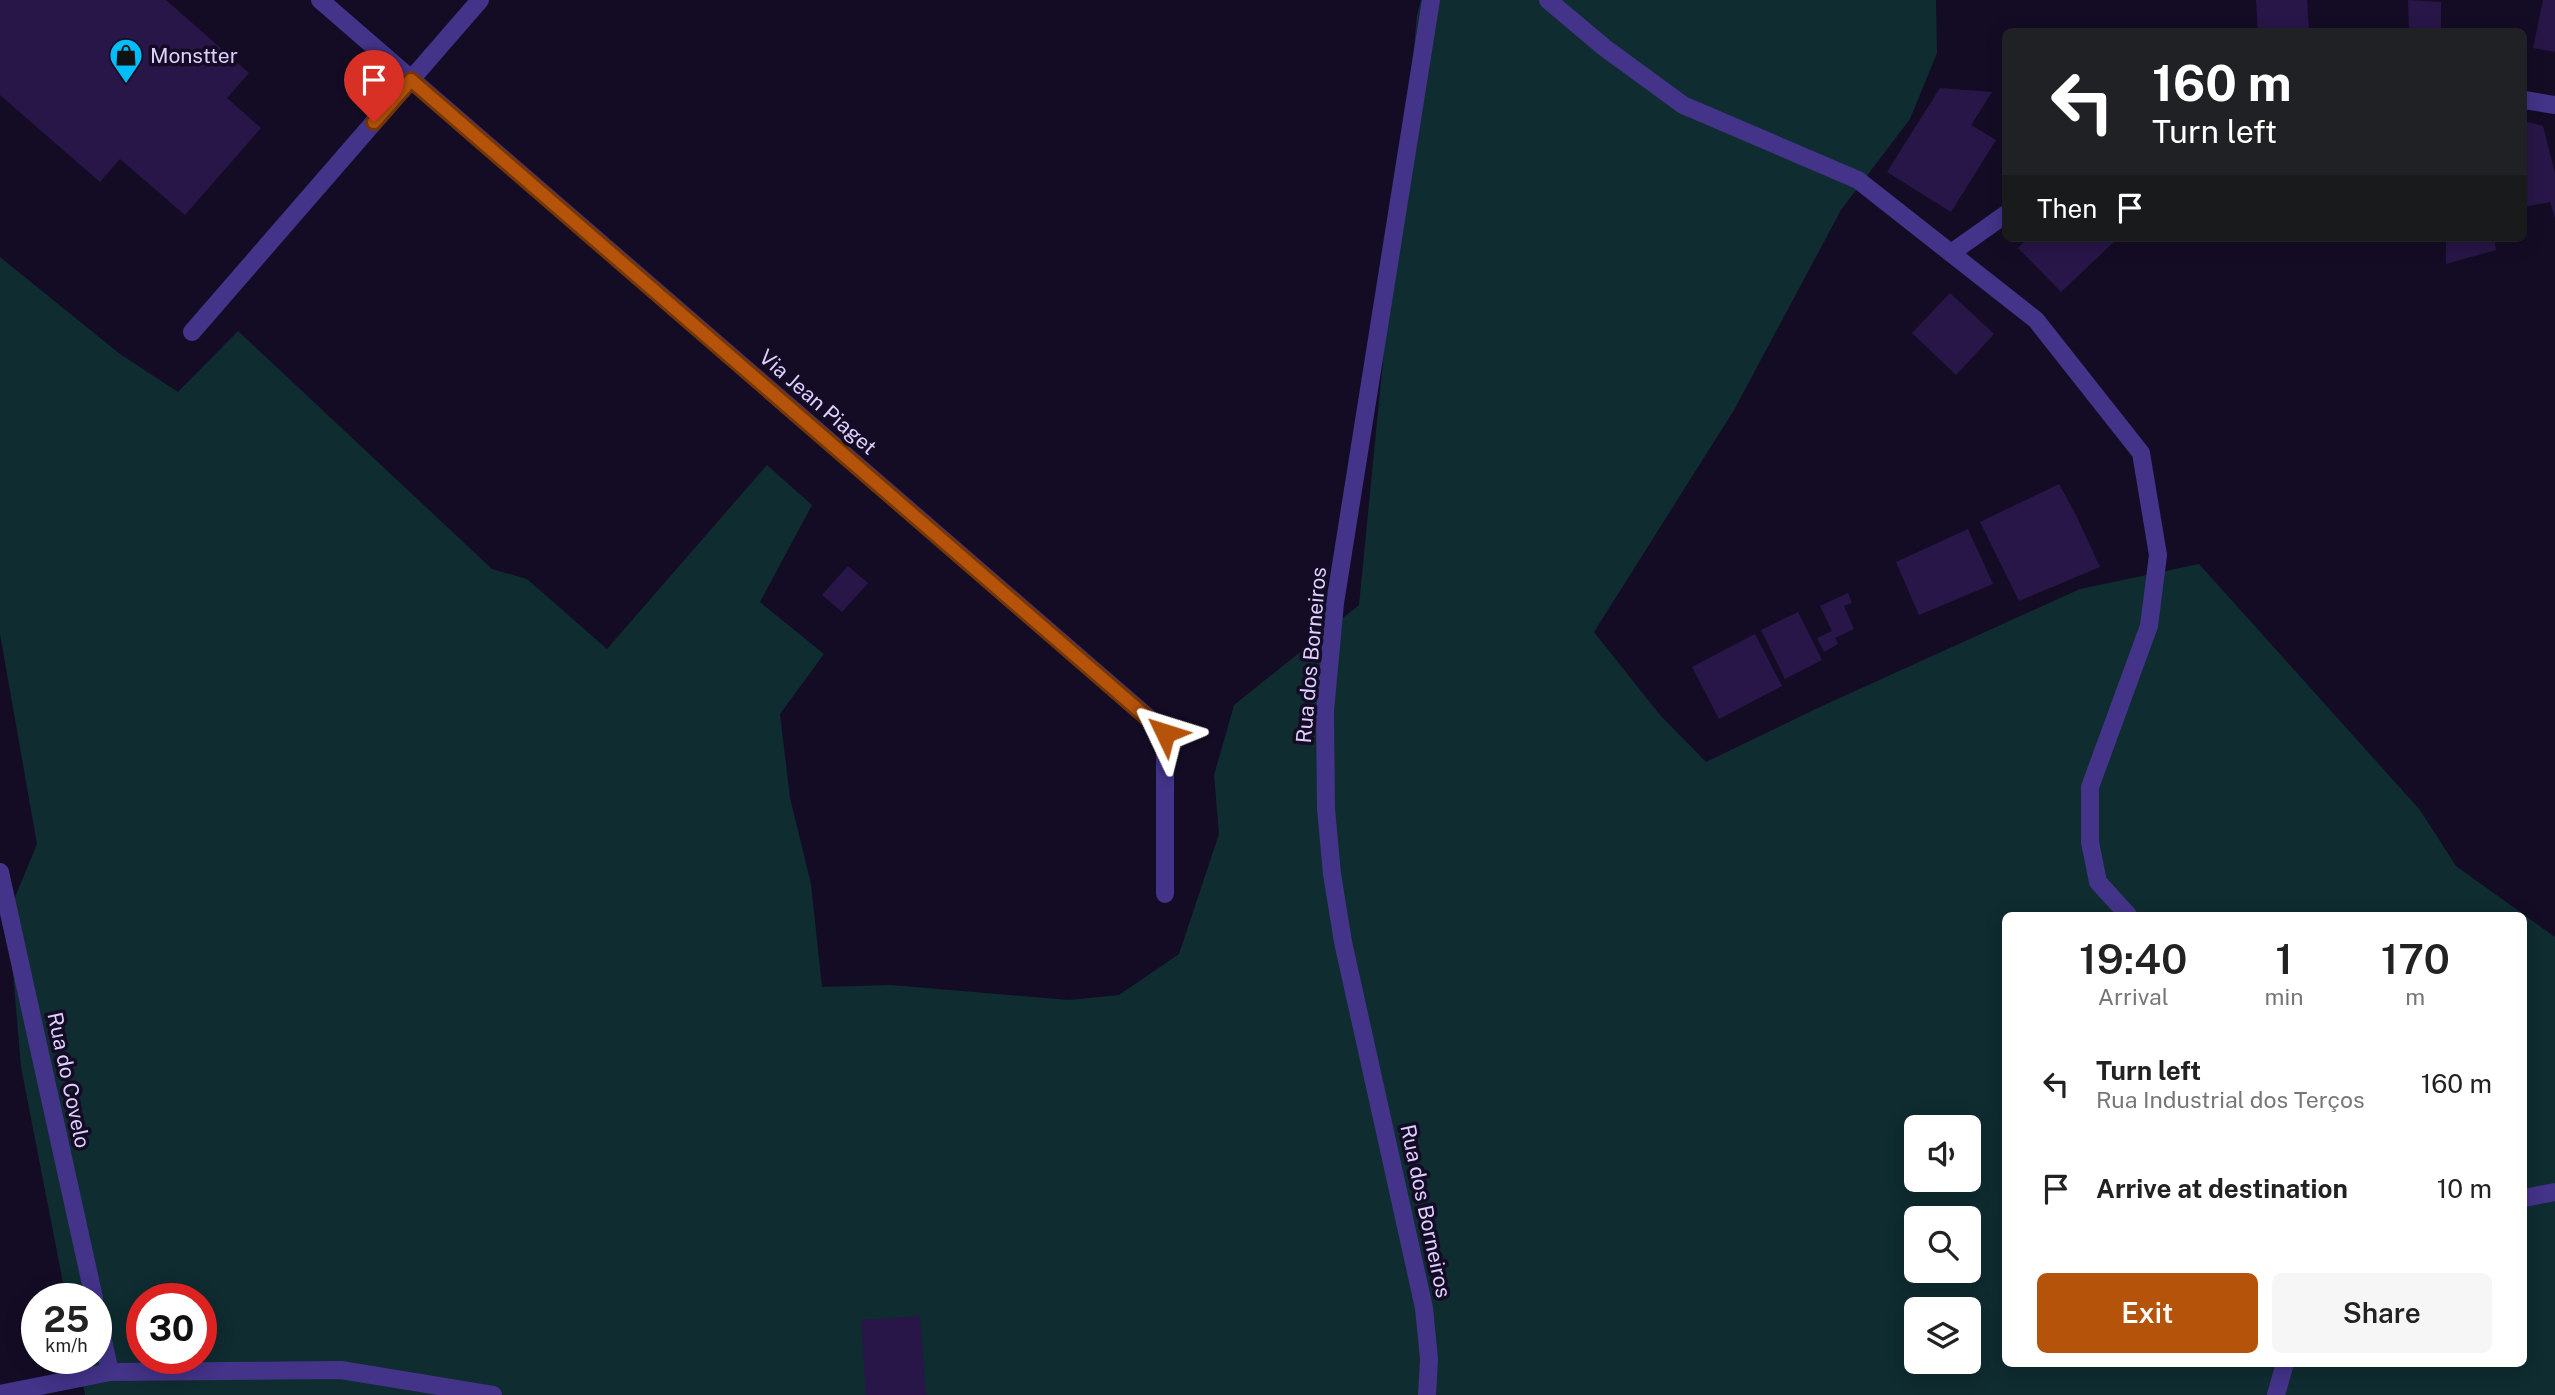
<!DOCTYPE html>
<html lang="en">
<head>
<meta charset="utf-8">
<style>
	:root { --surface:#fff; --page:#f6f6f6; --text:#222; --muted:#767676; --accent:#b45309 }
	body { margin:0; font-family:"Public Sans",sans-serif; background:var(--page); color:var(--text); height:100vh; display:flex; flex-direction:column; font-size:26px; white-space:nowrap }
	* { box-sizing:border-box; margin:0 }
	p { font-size:23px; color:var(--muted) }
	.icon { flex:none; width:38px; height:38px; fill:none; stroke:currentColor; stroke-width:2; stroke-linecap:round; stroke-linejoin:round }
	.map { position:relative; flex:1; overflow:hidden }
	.panel { position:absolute; left:2002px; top:912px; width:525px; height:455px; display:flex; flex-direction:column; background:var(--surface); border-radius:10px; box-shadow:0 4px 18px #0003 }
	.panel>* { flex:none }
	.top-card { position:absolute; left:2002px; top:28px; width:525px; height:214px; border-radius:10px; box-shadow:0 4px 18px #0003; background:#202124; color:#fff; overflow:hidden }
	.fabs { position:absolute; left:1904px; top:1115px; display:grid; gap:14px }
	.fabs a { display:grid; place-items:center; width:77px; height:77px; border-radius:10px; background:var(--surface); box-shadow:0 4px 18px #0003; font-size:35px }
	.speed { position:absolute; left:21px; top:1283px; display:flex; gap:14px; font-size:35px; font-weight:700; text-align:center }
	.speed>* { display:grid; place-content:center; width:91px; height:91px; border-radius:50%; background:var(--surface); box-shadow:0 4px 18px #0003; line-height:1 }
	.speed small { font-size:18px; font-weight:400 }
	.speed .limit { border:10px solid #d22; background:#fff; color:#111 }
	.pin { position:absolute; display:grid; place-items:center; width:60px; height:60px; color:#fff; margin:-72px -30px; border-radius:50% 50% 50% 0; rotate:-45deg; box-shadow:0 0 7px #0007 }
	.pin .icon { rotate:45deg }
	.me { position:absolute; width:77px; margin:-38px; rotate:311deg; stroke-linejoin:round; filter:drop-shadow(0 0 5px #0008) }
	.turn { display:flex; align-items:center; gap:24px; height:147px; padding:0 35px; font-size:32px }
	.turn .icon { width:91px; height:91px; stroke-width:2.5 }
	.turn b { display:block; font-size:49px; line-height:60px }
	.then { display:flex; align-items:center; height:66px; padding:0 35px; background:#0003; gap:14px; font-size:26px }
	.eta { display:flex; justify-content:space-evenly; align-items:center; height:119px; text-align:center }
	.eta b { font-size:42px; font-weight:600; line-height:49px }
	.button { display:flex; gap:14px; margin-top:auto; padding:14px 35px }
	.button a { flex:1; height:80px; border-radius:10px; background:var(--accent); color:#fff; font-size:28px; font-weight:600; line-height:80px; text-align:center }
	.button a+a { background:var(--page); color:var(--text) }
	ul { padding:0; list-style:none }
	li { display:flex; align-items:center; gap:21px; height:105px; padding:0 35px }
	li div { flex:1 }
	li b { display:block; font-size:26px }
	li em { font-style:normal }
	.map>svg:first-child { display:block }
</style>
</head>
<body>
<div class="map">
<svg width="2555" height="1395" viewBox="0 0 2555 1395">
	<rect width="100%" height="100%" fill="#140c25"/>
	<!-- green -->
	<path fill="#0f2c30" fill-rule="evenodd" d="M1421,0H1936L1937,53L1910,119L1841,210L1734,410L1594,632L1660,715L1706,762L1822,706L2080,589L2199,564L2420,810L2456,866L2555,937V1395H85L77,1358H96V1298H66L21,1067L8,914L37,844L0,634V257L120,354L178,392L238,331L492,569L527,579L607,649L767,465L812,505L760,602L824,654L780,714L790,798L811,884L822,987L891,985L1069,1000L1119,995L1179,954L1219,834L1214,775L1234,705L1359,605L1417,15ZM2006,915H2524V1363H2006ZM1916,1127H1969V1180H1916ZM1916,1218H1969V1270H1916ZM142,1298H201V1358H142ZM1916,1309H1969V1362H1916Z"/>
	<!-- building -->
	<g fill="#281648">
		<path d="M0,0H166L249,73L227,98L261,128L185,215L120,159L100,182L0,95Z"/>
		<path d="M2256,0H2307L2309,32H2258Z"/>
		<path d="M2408,0L2441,2V32H2409Z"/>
		<path d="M2543,0H2555V52L2533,48Z"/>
		<path d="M1940,88L1992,92L1971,125L1996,140L1951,212L1887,172Z"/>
		<path d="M2524,121L2543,126L2555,173V218L2550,202L2524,207Z"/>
		<path d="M2028,238H2113L2115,241L2061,292L2018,248Z"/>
		<path d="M2446,238H2494L2496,250L2446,264Z"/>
		<path d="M1950,293L1994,334L1956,375L1912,333Z"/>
		<path d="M2059,484L2076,515L2100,567L2019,601L1980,522Z"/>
		<path d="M1968,529L1993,584L1919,615L1896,562Z"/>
		<path d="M848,566L868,583L842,612L822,595Z"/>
		<path d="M1848,593L1852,603L1844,606L1854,629L1835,638L1838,644L1824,652L1817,638L1832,631L1820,606Z"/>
		<path d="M1798,612L1822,660L1785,679L1761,630Z"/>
		<path d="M1755,634L1782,686L1719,719L1692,667Z"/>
		<path d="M920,1316L926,1395H866L861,1320Z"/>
	</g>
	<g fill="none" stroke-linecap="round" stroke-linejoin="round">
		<!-- minor -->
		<g stroke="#433389" stroke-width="18">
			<path d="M320,0L1165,732V894"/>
			<path d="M1548,0L1605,48L1683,105L1858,180L2036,320L2141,453L2158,555L2149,626L2090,787V842L2098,882L2128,915"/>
			<path d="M2524,100L2555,105"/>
			<path d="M1951,253L2006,214"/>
			<path d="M192,332L480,0"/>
			<path d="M0,872L94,1298"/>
			<path d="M2524,1198L2555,1192"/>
			<path d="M96,1309L110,1372"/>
			<path d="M0,1394L110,1372L341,1370L493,1395"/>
			<path d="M1427,1395L1429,1359L1424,1308L1343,942L1332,874L1326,809L1325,711L1335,603L1431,0"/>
			<path d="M2276,1395L2285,1363"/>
		</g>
	</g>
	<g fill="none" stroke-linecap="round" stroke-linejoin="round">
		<defs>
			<path id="route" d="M374,122L411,80L1165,733"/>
		</defs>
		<!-- route casing -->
		<use href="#route" stroke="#753606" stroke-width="18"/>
		<!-- route -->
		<use href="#route" stroke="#b45309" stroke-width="12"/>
	</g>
	<!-- icons -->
	<defs>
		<symbol id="shop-pin" viewBox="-11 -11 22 30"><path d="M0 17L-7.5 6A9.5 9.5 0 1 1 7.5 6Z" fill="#00bdfb" stroke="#140c25"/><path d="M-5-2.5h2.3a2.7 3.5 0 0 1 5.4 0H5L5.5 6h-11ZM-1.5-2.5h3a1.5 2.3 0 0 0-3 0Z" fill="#111"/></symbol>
	</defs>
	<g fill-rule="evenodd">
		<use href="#shop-pin" x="107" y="36" width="38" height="52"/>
	</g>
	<g text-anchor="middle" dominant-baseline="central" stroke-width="7" stroke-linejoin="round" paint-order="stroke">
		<!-- poi labels -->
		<g font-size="21" fill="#ddd0ff" stroke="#140c25" text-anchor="start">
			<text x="150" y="55">Monstter</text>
		</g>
		<!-- street labels -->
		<g font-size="21" fill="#ddd0ff" stroke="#140c25">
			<text transform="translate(818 402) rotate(41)">Via Jean Piaget</text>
			<text transform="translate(1311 655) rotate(-85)">Rua dos Borneiros</text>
			<text transform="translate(69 1080) rotate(78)">Rua do Covelo</text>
			<text transform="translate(1426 1211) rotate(78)">Rua dos Borneiros</text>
		</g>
	</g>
</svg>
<div class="fabs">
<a><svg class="icon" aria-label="sound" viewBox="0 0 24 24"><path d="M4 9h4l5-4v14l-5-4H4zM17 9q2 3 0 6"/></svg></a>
<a><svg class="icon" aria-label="search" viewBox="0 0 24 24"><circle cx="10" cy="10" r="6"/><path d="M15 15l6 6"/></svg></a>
<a><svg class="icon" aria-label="layers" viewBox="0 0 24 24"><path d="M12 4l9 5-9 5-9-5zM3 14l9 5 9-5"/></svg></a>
</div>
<div class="speed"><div>25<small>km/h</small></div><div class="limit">30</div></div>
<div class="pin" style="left:374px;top:122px;background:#d93025"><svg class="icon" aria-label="arrive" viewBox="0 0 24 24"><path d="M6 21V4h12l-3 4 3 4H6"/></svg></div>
<svg class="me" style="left:1165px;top:733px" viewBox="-20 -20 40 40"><path d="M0-17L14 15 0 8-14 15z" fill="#b45309" stroke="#fff" stroke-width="4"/></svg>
<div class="top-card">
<div class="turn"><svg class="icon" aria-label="left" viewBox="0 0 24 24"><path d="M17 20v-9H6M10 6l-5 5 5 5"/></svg><div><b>160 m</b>Turn left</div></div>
<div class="then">Then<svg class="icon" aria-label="arrive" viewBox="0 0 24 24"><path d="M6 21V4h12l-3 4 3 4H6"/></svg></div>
</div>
<section class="panel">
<div class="eta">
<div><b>19:40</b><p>Arrival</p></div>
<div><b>1</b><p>min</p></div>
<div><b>170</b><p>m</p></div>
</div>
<ul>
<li><svg class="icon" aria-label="left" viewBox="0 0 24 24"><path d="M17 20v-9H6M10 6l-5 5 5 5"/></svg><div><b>Turn left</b><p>Rua Industrial dos Terços</p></div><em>160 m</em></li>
<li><svg class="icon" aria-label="arrive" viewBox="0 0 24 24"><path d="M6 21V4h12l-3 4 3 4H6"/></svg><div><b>Arrive at destination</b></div><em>10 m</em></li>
</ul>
<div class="button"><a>Exit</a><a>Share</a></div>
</section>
</div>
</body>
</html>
